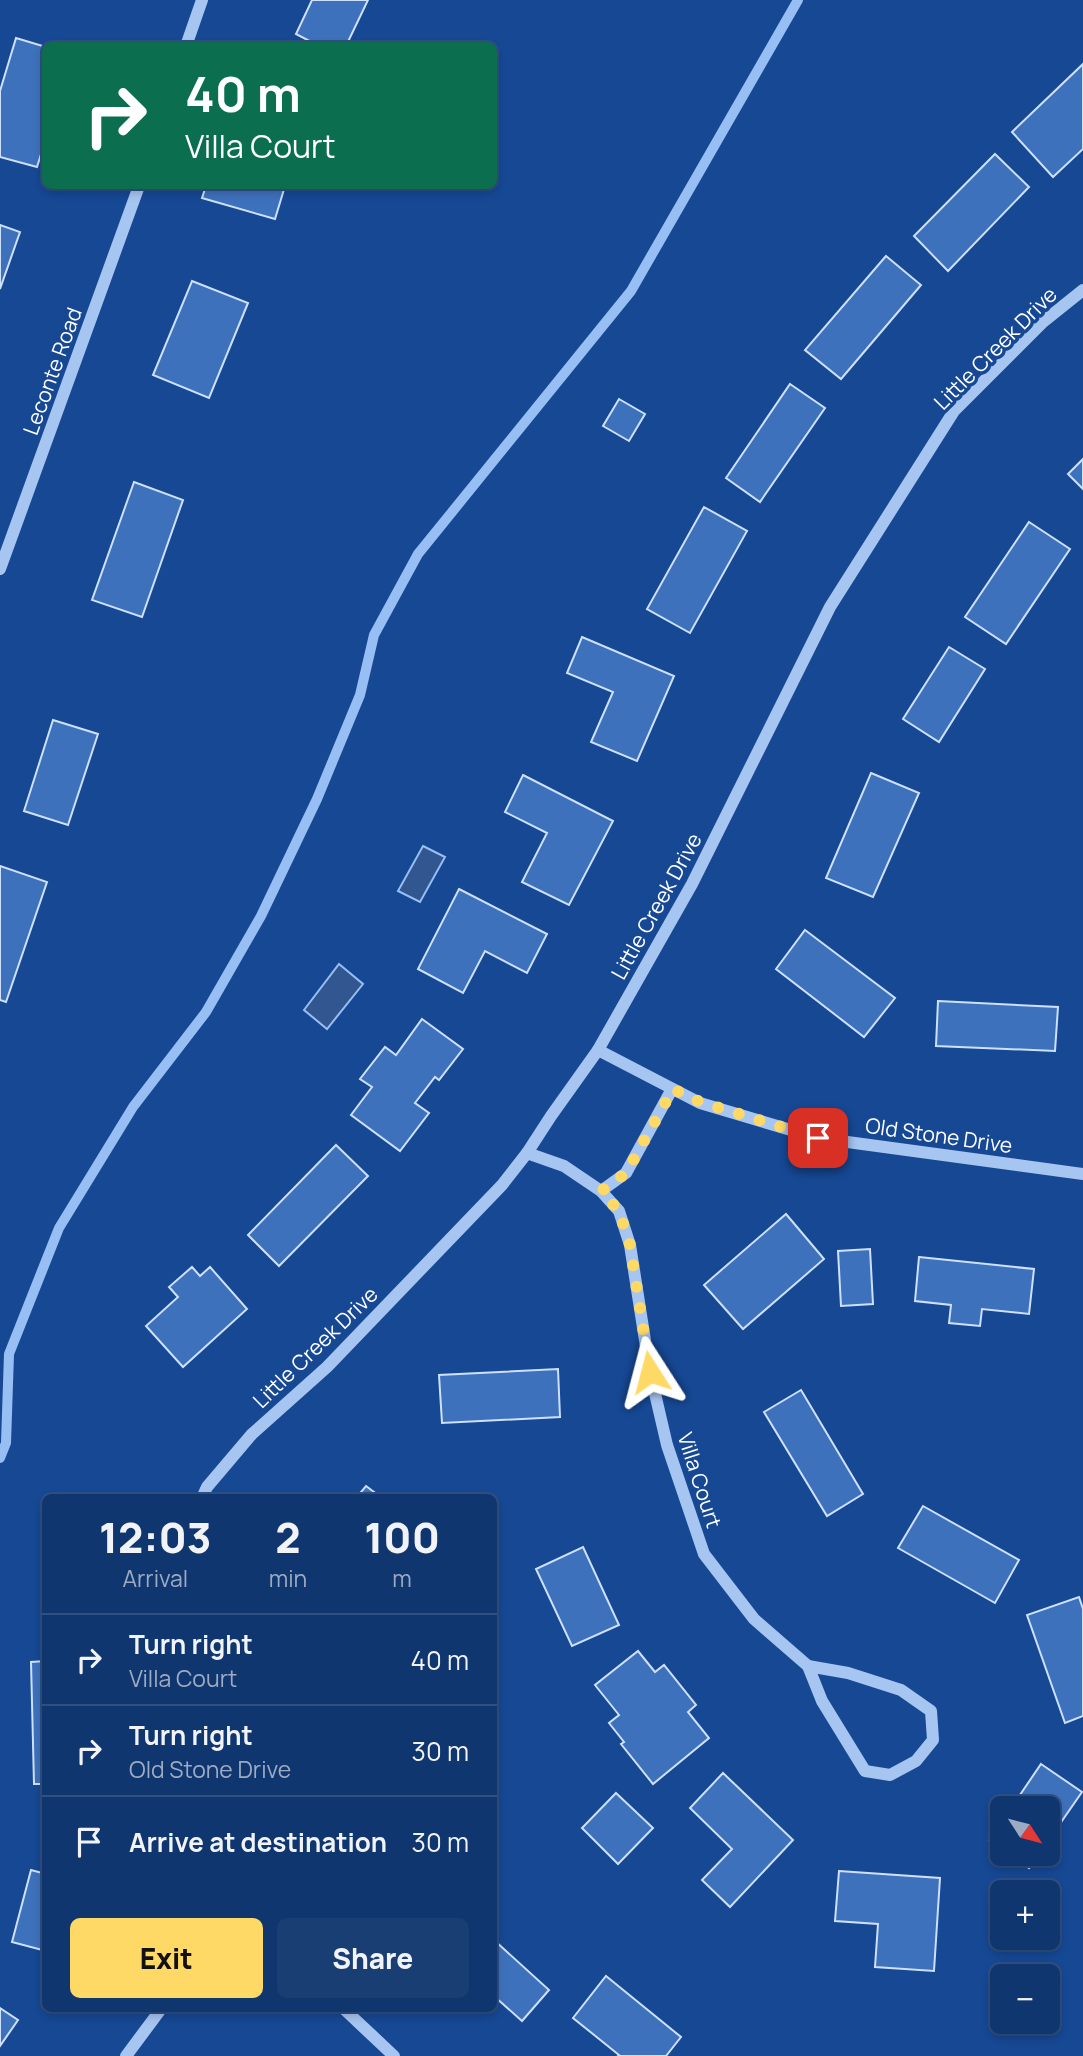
<!DOCTYPE html>
<html lang="en">
<head>
<meta charset="utf-8">
<style>
	:root { --surface:#10366f; --page:#193e74; --text:#f1f3f6; --muted:#9cabc3; --line:#305082; --accent:#ffd966 }
	body { margin:0; font-family:Manrope,sans-serif; background:var(--page); color:var(--text); height:100vh; display:flex; flex-direction:column; font-size:26px; white-space:nowrap }
	* { box-sizing:border-box; margin:0 }
	p { font-size:23px; color:var(--muted) }
	.icon { flex:none; width:38px; height:38px; fill:none; stroke:currentColor; stroke-width:2; stroke-linecap:round; stroke-linejoin:round }
	.map { position:relative; flex:1; overflow:hidden }
	.drawer { position:absolute; left:42px; top:1494px; width:455px; height:518px; display:flex; flex-direction:column; background:var(--surface); border-radius:10px; box-shadow:0 4px 10px #0003,0 0 0 2px var(--line) }
	.drawer>* { flex:none }
	.banner { position:absolute; left:42px; top:42px; width:455px; height:147px; border-radius:10px; box-shadow:0 4px 10px #0003,0 0 0 2px var(--line); background:#0b6e4f; color:#fff; overflow:hidden }
	.needle { width:46px; rotate:126deg }
	.tools { position:absolute; left:990px; top:1796px; display:grid; gap:14px }
	.tools a { display:grid; place-items:center; width:70px; height:70px; border-radius:10px; background:var(--surface); box-shadow:0 4px 10px #0003,0 0 0 2px var(--line); font-size:35px }
	.pin { position:absolute; display:grid; place-items:center; width:60px; height:60px; color:#fff; margin:-30px; border-radius:14px; box-shadow:0 4px 10px #0006 }
	.me { position:absolute; width:77px; margin:-38px; rotate:351deg; stroke-linejoin:round; filter:drop-shadow(0 0 5px #0008) }
	.turn { display:flex; align-items:center; gap:24px; height:147px; padding:0 28px; font-size:32px }
	.turn .icon { width:91px; height:91px; stroke-width:2.5 }
	.turn b { display:block; font-size:49px; line-height:60px }
	.eta { display:flex; justify-content:space-evenly; align-items:center; height:119px; text-align:center }
	.eta b { font-size:42px; font-weight:800; line-height:49px }
	.button { display:flex; gap:14px; margin-top:auto; padding:14px 28px }
	.button a { flex:1; height:80px; border-radius:10px; background:var(--accent); color:#111; font-size:28px; font-weight:800; line-height:80px; text-align:center }
	.button a+a { background:var(--page); color:var(--text) }
	ul { padding:0; list-style:none }
	li { display:flex; align-items:center; gap:21px; height:91px; padding:0 28px; border-top:2px solid var(--line) }
	li div { flex:1 }
	li b { display:block; font-size:26px }
	li em { font-style:normal }
	.map>svg:first-child { display:block }
</style>
</head>
<body>
<div class="map">
<svg width="1083" height="2056" viewBox="0 0 1083 2056">
	<rect width="100%" height="100%" fill="#164894"/>
	<!-- water -->
	<g fill="#32568f" stroke="#98bff4" stroke-width="2">
		<path d="M423,846L445,857L420,902L398,891Z"/>
		<path d="M339,964L363,984L327,1029L304,1010Z"/>
	</g>
	<g fill="none" stroke-linecap="round" stroke-linejoin="round">
		<!-- stream -->
		<path stroke="#98bff4" stroke-width="10" d="M0,1458L6,1443L9,1354L59,1228L133,1107L206,1012L261,916L317,799L360,695L374,635L418,554L631,291L798,0"/>
	</g>
	<!-- building -->
	<g fill="#3e71bc" stroke="#cde0fc" stroke-width="2">
		<path d="M312,0H368L346,46H319L296,34Z"/>
		<path d="M16,38L46,47V138L37,167L0,157V91Z"/>
		<path d="M1083,64V149L1053,177L1012,132Z"/>
		<path d="M995,154L1029,187L948,271L914,236Z"/>
		<path d="M206,186H285L275,219L202,198Z"/>
		<path d="M0,225L20,232L0,289Z"/>
		<path d="M886,256L921,285L841,379L805,350Z"/>
		<path d="M192,281L248,303L209,398L153,375Z"/>
		<path d="M790,384L825,408L760,502L726,478Z"/>
		<path d="M619,399L645,414L629,441L603,426Z"/>
		<path d="M1083,459V489L1068,474Z"/>
		<path d="M134,482L183,500L142,617L92,600Z"/>
		<path d="M704,507L747,531L690,633L647,609Z"/>
		<path d="M1029,522L1070,549L1006,644L965,617Z"/>
		<path d="M582,637L674,676L637,761L591,742L613,692L567,673Z"/>
		<path d="M949,647L985,669L939,742L903,719Z"/>
		<path d="M53,720L98,734L68,825L24,811Z"/>
		<path d="M871,773L919,793L873,897L826,878Z"/>
		<path d="M523,775L613,821L569,905L522,882L547,833L505,812Z"/>
		<path d="M0,866L47,882L6,1002L0,1000Z"/>
		<path d="M459,889L547,934L527,973L485,951L463,993L418,969Z"/>
		<path d="M805,930L895,998L864,1037L776,969Z"/>
		<path d="M938,1001L1058,1007L1055,1051L936,1046Z"/>
		<path d="M422,1019L463,1049L439,1080L435,1077L415,1103L429,1113L400,1151L351,1115L372,1087L360,1079L385,1047L396,1055Z"/>
		<path d="M336,1145L368,1176L279,1266L248,1235Z"/>
		<path d="M786,1214L824,1259L743,1329L704,1285Z"/>
		<path d="M870,1249L873,1304L841,1306L838,1251Z"/>
		<path d="M919,1257L1034,1269L1029,1314L982,1309L980,1326L949,1323L951,1305L915,1301Z"/>
		<path d="M192,1267L200,1276L210,1267L247,1309L183,1367L146,1326L178,1297L169,1287Z"/>
		<path d="M558,1369L560,1417L442,1423L439,1375Z"/>
		<path d="M801,1390L863,1494L827,1516L764,1412Z"/>
		<path d="M366,1486L382,1498H356Z"/>
		<path d="M923,1506L1019,1560L995,1603L898,1548Z"/>
		<path d="M583,1547L619,1625L572,1646L536,1569Z"/>
		<path d="M1079,1597L1083,1609V1716L1065,1723L1027,1615Z"/>
		<path d="M638,1651L655,1672L664,1665L696,1705L688,1712L709,1738L653,1784L621,1744L624,1742L609,1723L619,1715L595,1685Z"/>
		<path d="M46,1661V1784H34L31,1662Z"/>
		<path d="M1041,1764L1082,1792L1048,1841V1808H1011Z"/>
		<path d="M723,1773L793,1840L730,1907L702,1880L732,1849L690,1808Z"/>
		<path d="M616,1793L653,1828L618,1864L582,1828Z"/>
		<path d="M1003,1820V1849L989,1840Z"/>
		<path d="M1008,1853H1040L1029,1868Z"/>
		<path d="M31,1870L46,1874V1951L12,1942Z"/>
		<path d="M839,1871L940,1878L934,1971L875,1967L878,1924L835,1921Z"/>
		<path d="M494,1940L549,1990L522,2021L494,1996Z"/>
		<path d="M606,1976L681,2037L666,2056H618L619,2055L573,2018Z"/>
		<path d="M0,2008L18,2020L0,2046Z"/>
	</g>
	<g fill="none" stroke-linecap="round" stroke-linejoin="round">
		<!-- minor -->
		<g stroke="#a6c5f1" stroke-width="12">
			<path d="M186,46L202,0"/>
			<path d="M0,569L139,186"/>
			<path d="M598,1050L700,1103L818,1138L1083,1174"/>
			<path d="M527,1153L564,1166L601,1191L619,1211L630,1245L650,1372L667,1445L704,1554L754,1619L808,1666"/>
			<path d="M601,1191L626,1173L672,1089"/>
			<path d="M202,1498L207,1487L252,1434L327,1367L502,1185L527,1153L551,1116L598,1050L692,884L830,607L954,411L1043,322L1083,290"/>
			<path d="M808,1666L848,1673L901,1690L931,1711L933,1740L916,1761L890,1775L865,1771L822,1701Z"/>
			<path d="M344,2009L394,2056"/>
			<path d="M126,2056L161,2009"/>
		</g>
	</g>
	<g fill="none" stroke-linecap="round" stroke-linejoin="round">
		<!-- route -->
		<path stroke="#ffd966" stroke-width="12" stroke-dasharray="0 21.6" d="M650,1372L630,1245L619,1211L601,1191L626,1173L673,1089L700,1102L818,1138"/>
	</g>
	<g text-anchor="middle" dominant-baseline="central" stroke-width="7" stroke-linejoin="round" paint-order="stroke">
		<!-- street labels -->
		<g font-size="21" fill="#fff" stroke="#164894">
			<text transform="translate(995 348) rotate(-45)">Little Creek Drive</text>
			<text transform="translate(52 371) rotate(-70)">Leconte Road</text>
			<text transform="translate(656 906) rotate(-61)">Little Creek Drive</text>
			<text transform="translate(939 1135) rotate(8)">Old Stone Drive</text>
			<text transform="translate(315 1347) rotate(-44)">Little Creek Drive</text>
			<text transform="translate(700 1480) rotate(72)">Villa Court</text>
		</g>
	</g>
</svg>
<div class="tools">
<a><svg class="needle" viewBox="-14 -14 28 28"><path d="M0-13l5 13h-10z" fill="#e53935"/><path d="M0 13l5-13h-10z" fill="#9cabc3"/></svg></a>
<a>+</a>
<a>−</a>
</div>
<div class="pin" style="left:818px;top:1138px;background:#d93025"><svg class="icon" aria-label="arrive" viewBox="0 0 24 24"><path d="M6 21V4h12l-3 4 3 4H6"/></svg></div>
<svg class="me" style="left:650px;top:1372px" viewBox="-20 -20 40 40"><path d="M0-17L14 15 0 8-14 15z" fill="#ffd966" stroke="#fff" stroke-width="4"/></svg>
<div class="banner">
<div class="turn"><svg class="icon" aria-label="right" viewBox="0 0 24 24"><path d="M7 20v-9h11M14 6l5 5-5 5"/></svg><div><b>40 m</b>Villa Court</div></div>
</div>
<section class="drawer">
<div class="eta">
<div><b>12:03</b><p>Arrival</p></div>
<div><b>2</b><p>min</p></div>
<div><b>100</b><p>m</p></div>
</div>
<ul>
<li><svg class="icon" aria-label="right" viewBox="0 0 24 24"><path d="M7 20v-9h11M14 6l5 5-5 5"/></svg><div><b>Turn right</b><p>Villa Court</p></div><em>40 m</em></li>
<li><svg class="icon" aria-label="right" viewBox="0 0 24 24"><path d="M7 20v-9h11M14 6l5 5-5 5"/></svg><div><b>Turn right</b><p>Old Stone Drive</p></div><em>30 m</em></li>
<li><svg class="icon" aria-label="arrive" viewBox="0 0 24 24"><path d="M6 21V4h12l-3 4 3 4H6"/></svg><div><b>Arrive at destination</b></div><em>30 m</em></li>
</ul>
<div class="button"><a>Exit</a><a>Share</a></div>
</section>
</div>
</body>
</html>
